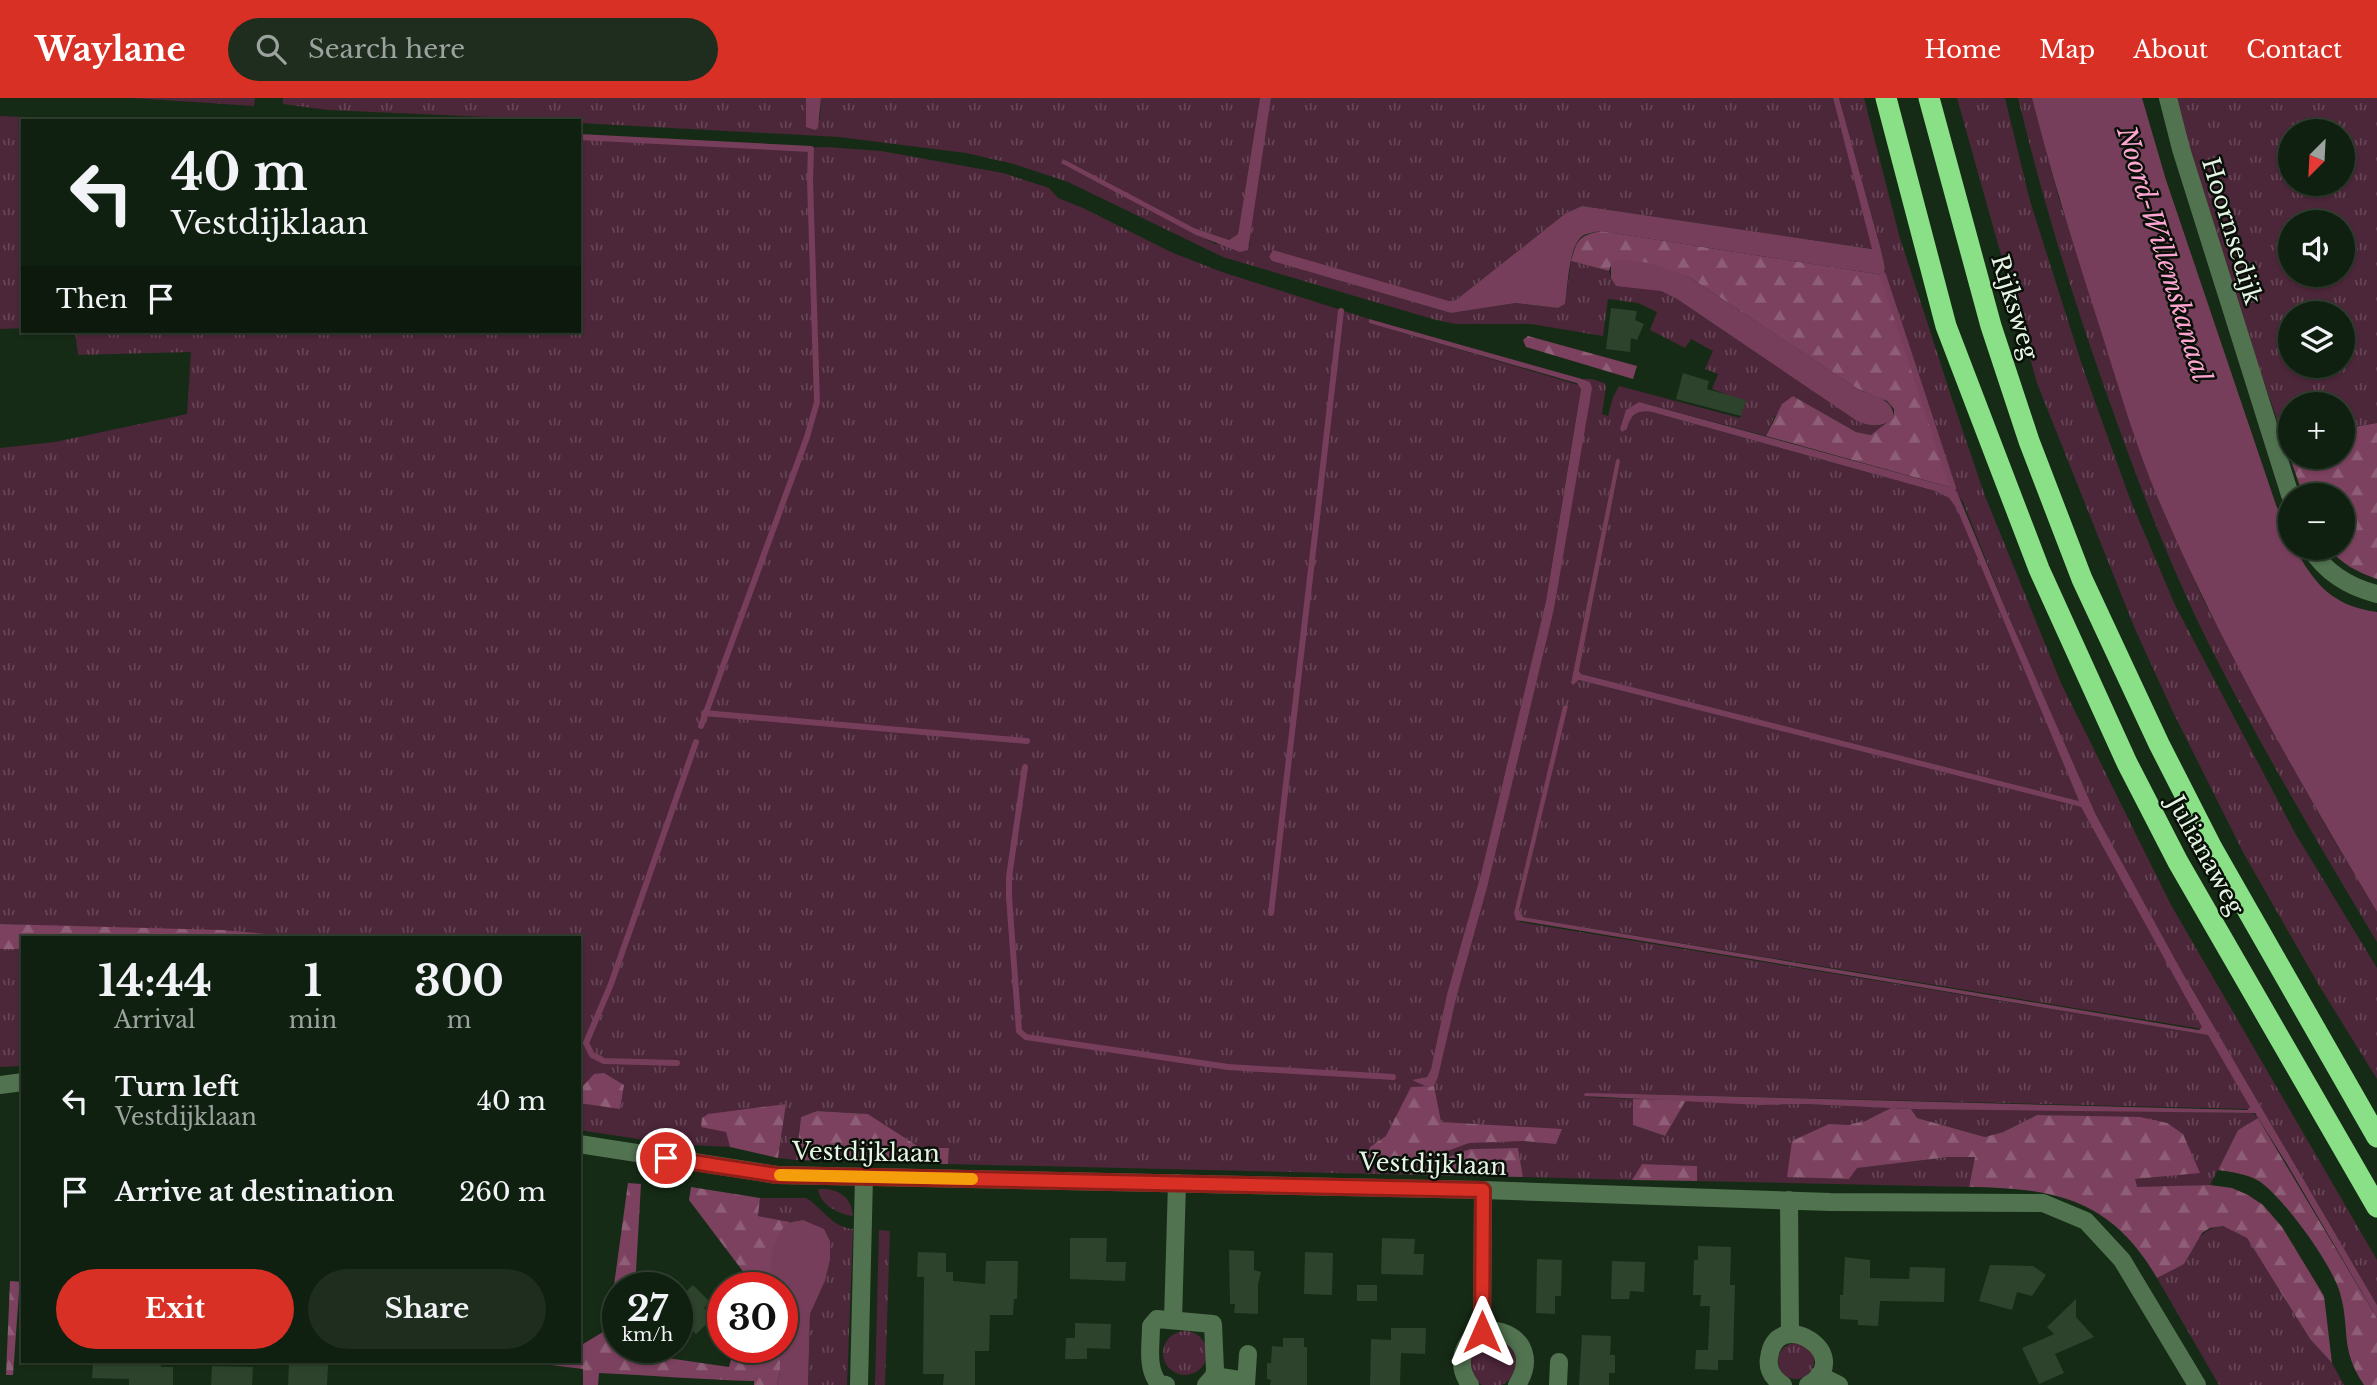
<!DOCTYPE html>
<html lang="en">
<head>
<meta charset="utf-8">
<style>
	:root { --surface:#102010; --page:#1e2d1e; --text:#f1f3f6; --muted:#9ca39f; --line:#303e30; --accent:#d93025 }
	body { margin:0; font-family:"Libre Baskerville",serif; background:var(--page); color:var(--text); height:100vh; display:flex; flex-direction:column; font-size:26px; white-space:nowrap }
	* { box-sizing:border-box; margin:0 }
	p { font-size:23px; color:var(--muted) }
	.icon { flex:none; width:38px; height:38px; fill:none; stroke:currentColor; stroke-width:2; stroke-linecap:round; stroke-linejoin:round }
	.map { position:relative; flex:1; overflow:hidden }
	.sheet { position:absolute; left:21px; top:838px; width:560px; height:427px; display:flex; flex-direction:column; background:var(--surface); border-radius:0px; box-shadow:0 2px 5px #0004,0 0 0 2px var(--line) }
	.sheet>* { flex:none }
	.hud { position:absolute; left:21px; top:21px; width:560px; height:214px; border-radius:0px; box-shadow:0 2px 5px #0004,0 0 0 2px var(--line); background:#102010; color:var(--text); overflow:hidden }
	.needle { width:46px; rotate:204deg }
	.controls { position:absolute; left:2278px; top:21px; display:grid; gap:14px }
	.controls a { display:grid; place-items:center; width:77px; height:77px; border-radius:50%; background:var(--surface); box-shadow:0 2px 5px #0004,0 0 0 2px var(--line); font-size:35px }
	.speed { position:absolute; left:602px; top:1174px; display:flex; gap:14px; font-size:35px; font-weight:700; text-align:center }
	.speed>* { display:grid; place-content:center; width:91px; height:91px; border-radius:50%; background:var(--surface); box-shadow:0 2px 5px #0004,0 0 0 2px var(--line); line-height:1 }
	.speed small { font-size:18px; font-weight:400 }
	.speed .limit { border:10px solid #d22; background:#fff; color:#111 }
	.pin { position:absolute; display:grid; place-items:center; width:60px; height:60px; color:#fff; margin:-30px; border:4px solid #fff; border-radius:50%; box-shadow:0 2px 7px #0007 }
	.me { position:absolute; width:77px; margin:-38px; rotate:0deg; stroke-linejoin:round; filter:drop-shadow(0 0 5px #0008) }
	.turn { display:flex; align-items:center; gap:24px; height:147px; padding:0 35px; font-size:32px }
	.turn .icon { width:91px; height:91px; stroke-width:2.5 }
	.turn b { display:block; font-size:49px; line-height:60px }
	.then { display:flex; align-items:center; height:66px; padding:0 35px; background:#0003; gap:14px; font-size:26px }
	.eta { display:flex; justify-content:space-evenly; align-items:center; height:119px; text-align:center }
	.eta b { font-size:42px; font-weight:700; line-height:49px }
	.button { display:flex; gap:14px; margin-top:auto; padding:14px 35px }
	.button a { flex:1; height:80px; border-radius:42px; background:var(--accent); color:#fff; font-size:28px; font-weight:700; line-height:80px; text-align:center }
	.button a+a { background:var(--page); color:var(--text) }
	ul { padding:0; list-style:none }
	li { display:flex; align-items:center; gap:21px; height:91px; padding:0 35px }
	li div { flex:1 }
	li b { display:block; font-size:26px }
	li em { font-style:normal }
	header { display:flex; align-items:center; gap:42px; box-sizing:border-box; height:98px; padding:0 35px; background:var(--accent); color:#fff }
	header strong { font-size:33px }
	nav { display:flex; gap:38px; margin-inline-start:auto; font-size:24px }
	.search { width:490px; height:63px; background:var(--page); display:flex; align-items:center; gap:18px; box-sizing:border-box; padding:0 24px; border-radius:38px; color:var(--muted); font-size:26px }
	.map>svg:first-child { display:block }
</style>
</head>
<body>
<header>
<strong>Waylane</strong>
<div class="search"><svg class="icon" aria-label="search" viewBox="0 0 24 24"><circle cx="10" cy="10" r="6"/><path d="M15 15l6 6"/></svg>Search here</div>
<nav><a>Home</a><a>Map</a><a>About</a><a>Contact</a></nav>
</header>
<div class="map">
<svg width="2377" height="1287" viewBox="0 0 2377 1287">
	<defs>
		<pattern id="grass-tufts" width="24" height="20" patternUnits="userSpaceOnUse" patternTransform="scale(1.75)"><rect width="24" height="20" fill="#4c2639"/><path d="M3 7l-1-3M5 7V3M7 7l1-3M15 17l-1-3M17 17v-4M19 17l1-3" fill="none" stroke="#664656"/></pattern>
		<pattern id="forest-firs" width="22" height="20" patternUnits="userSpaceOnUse" patternTransform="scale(1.75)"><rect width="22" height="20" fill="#7b415f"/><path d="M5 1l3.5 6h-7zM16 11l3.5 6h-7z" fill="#8e5d76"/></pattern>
	</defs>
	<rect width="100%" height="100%" fill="#162b15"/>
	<!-- grass -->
	<g fill="url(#grass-tufts)" fill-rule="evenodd">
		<path d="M133,0H255L254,8Z"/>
		<path d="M283,0H806V29L820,21L821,0H1260L1238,136L1229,142L1194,130L1061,65L1215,146L1250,147L1249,140L1271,0H1833L1873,151L1582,108L1566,115L1456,202L1449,203L1269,159L1272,163L1451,215L1516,205L1558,210L1565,206L1571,163L1609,173L1611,180L1661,193L1677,201L1857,323L1876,328L1888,326L1871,337L1856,334L1793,298L1774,319L1766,338L1639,304L1622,334L1627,331C1631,316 1636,312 1652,314L1935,393L1949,400L1957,410L2079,703L1581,576L1579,573L1620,364L1619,361L1616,362L1571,585L1573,587L1579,582L2081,709L2202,927V931L1523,819L1519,812L1567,608L1564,607L1514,815L1520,824L2208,937L2250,1007L2249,1011L1633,996L1585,999L1633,1001V1027L1664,1038L1686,1002L1759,1007L1805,1006L1891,1010C1877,1017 1863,1026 1848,1027C1830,1028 1832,1024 1815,1034L1856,1070L1949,1059H1975L1969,1089L1697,1083L1696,1068L1642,1066L1632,1082L1523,1079L1518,1050L1470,1051L1419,1070V1077L948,1066L949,1051L928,1050L925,1066L916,1065L919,1049L868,1016L817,1013L801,1019L796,1062L778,1060L786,1006L704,1018L726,1034L730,1049L671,1046L579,1032V840H277V837L0,826V350L55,344L187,316L191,254L78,257L75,233H579V39L800,50L826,49L881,53L1003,75L1049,90L1058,100L1083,110L1173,155L1222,174L1369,221V225L1579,287L1581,290L1546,503L1481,776L1447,896L1431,971L1427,979L1414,983L1438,979L1457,897L1487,790L1554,511L1591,290L1590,284L1582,281H1592L1604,285L1606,289L1602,316L1608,318L1613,299L1619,288L1740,320L1744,303L1712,291L1718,276L1705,271L1713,253L1691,241L1685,250L1650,232L1657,214L1638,205L1608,201L1603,238L1531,226H1456L1436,222L1223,159L1068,84L1014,66L966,55L839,39L579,25V23L328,12L283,6Z"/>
		<path d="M1839,0H1864L1899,137L1952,301L1985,398L2061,585L2171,807L2377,1162V1207L2182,874L2096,717L2008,517L1963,404L1953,390L1905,250L1883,177L1885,170L1881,152Z"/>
		<path d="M1957,0H2005L2030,103L2083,270L2130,401L2175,507L2295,735L2377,870V981L2320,889L2244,756L2173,614L2135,531L2037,285Z"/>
		<path d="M2018,0H2032L2059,101L2158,401L2203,501L2324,725L2377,814V844C2321,750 2265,656 2215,558C2176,482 2144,400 2115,319C2077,214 2044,108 2018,0Z"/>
		<path d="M2166,0H2377V325L2343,331V306H2291V343L2285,345ZM2291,33H2343V86H2291ZM2291,124H2343V177H2291ZM2291,215H2343V268H2291Z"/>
		<path d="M0,18L128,23H23V230L0,231Z"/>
		<path d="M0,851H23V968L0,969Z"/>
		<path d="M1942,1010L2253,1015L2258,1020L2238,1032L2210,1087L2137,1090L2134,1081L2199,1074L2053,1017H2037L2003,1034L1985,1039L1917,1020L1911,1011Z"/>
		<path d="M818,1091C837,1090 851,1097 853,1118C838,1116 820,1107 818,1091Z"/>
		<path d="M760,1100H806C823,1110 831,1129 853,1131L847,1287H808L810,1216L825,1183L830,1162L804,1122L790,1124L758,1118Z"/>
		<path d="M2223,1128L2247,1140L2310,1241L2332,1265L2344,1287H2219L2157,1180C2187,1166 2192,1131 2223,1128Z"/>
		<path d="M879,1132L890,1133L885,1287H875Z"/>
		<circle cx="1185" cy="1255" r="22"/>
		<circle cx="1492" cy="1265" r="24"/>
		<circle cx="1796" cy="1263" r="18"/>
	</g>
	<!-- forest -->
	<g fill="url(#forest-firs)">
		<path d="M1601,133L1883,177L1905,250L1953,390L1766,338L1782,306L1793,298L1856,334L1871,337L1894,319V311L1887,303L1858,291L1844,282L1689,179L1611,167L1609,173L1571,163C1577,142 1578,138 1601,133Z"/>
		<path d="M1528,238L1637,268L1633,281L1526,249L1523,242Z"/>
		<path d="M2377,325V481C2357,474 2342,466 2328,450H2343V397H2303L2285,345L2291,343V359H2343V331Z"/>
		<path d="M0,826L222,832L277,837V840H23V851H0Z"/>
		<path d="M604,975L624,987L620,1011L579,1005L583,988L594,976Z"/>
		<path d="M1434,988L1441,1024L1562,1031L1556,1046L1524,1043L1469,1045L1418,1064L1367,1060L1370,1049L1386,1038L1411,989Z"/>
		<path d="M1633,1001L1686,1002L1665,1038L1633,1027Z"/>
		<path d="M786,1006L778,1060L730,1049L726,1034L701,1029L702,1020L708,1016Z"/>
		<path d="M1891,1010L1911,1011L1917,1020L1985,1039L2003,1034L2037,1017L2140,1019L2167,1025L2183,1036L2200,1075L2135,1081L2137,1089L2210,1087L2232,1090L2248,1097L2263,1107L2282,1129L2324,1198L2332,1265L2310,1241L2247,1140L2223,1128L2210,1130L2202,1135L2184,1166L2157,1180C2111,1101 2055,1090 1969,1089L1975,1059H1949L1857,1070L1849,1081L1787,1079L1792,1043L1829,1026L1848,1027L1865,1023Z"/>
		<path d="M817,1013L868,1016L919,1049L916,1065L796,1062L801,1019Z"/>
		<path d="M2258,1020L2377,1220V1287H2364C2339,1249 2351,1234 2340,1195C2332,1166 2284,1100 2259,1083C2247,1076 2232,1074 2218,1072L2238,1032Z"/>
		<path d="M929,1050H949L948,1066H925Z"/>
		<path d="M1518,1050L1523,1079L1419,1077V1070L1470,1051Z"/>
		<path d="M1642,1066L1697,1068V1083L1632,1082Z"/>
		<path d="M628,1085L641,1086L635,1190H618V1250H632L633,1255L729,1269L734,1250H780V1273L777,1287H754V1283C702,1282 651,1277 599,1275L598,1287H583V1271L527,1264H579V1246H583L608,1231Z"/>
		<path d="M691,1089L760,1100L758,1118L790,1124C777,1136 767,1173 770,1190H749L751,1184L689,1102Z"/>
		<path d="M10,1183L23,1184V1194H19L13,1277H6Z"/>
	</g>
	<!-- water -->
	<g fill="#773e5b">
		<path d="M806,0H821L818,30L815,32L806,29Z"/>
		<path d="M1260,0H1271L1248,152L1240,154L1196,137L1061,65L1063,61L1194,130L1229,142L1238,136Z"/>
		<path d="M1833,0H1839L1881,152L1885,170L1883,177L1600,133C1595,134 1589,135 1584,137C1568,146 1568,189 1565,206L1558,210L1516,205L1451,215L1272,163L1269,159L1273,152L1449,203L1456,202L1566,115L1582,108L1872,151Z"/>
		<path d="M2032,0H2142L2166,82L2276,407L2291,442V450H2295C2315,487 2333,508 2377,514V814C2299,683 2219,544 2159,403C2136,349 2119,290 2101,233C2076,156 2052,79 2032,0Z"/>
		<path d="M1624,162L1650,165L1689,179L1858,291C1873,298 1893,300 1894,319C1884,330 1871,329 1857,323L1677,201L1661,193L1616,188L1611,180V167L1614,163Z"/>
		<path d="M1369,221L1582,281L1590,284L1592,290L1554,511L1487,790L1457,897L1438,979L1434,988L1427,989L1412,982L1427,979L1431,971L1447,896L1481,776L1546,503L1581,291L1577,285L1566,282L1369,225Z"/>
		<path d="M1639,304L1953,390L1957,394L2008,517L2096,717L2182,874L2377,1207V1220L2287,1066L2255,1015L1911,1011L1805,1006L1759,1007L1584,998L1585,995L1633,996L2247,1012L2250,1009L2208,937L1516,822L1514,815L1563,608L1566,607L1568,608L1519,812L1523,819L2199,932L2202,929L2081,709L1579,582L1573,587L1571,585L1616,362L1619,360L1620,364L1579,573L1581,576L2079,703L1957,411L1949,400L1935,393L1652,314C1636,312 1631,316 1627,331L1622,334L1620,331L1626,312Z"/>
		<path d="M803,1122L824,1131L830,1143V1162L825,1183L810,1216L808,1287H777L780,1273V1250H782V1190H770C767,1174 773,1137 787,1126C792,1123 798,1123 803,1122Z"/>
	</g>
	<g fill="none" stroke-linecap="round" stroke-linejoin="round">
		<!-- stream -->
		<g stroke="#773e5b" stroke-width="6">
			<path d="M579,39L811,51L810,82L817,304L807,339L701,628"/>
			<path d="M1883,177L1953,390"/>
			<path d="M704,615L1027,643"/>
			<path d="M1025,669L1009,779V799L1019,933L1026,939L1228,969L1393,979"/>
			<path d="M1271,815L1341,213"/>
			<path d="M677,965L604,963L592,957L586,945L611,886L696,644"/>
		</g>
	</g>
	<!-- building -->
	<g fill="#2d432c">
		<path d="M1611,210L1637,213L1635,222L1644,226L1637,242L1631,240L1630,254L1606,251Z"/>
		<path d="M1683,275L1709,283L1707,291L1746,302L1741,318L1676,301Z"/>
		<path d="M1070,1140H1107L1106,1164H1126L1125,1183L1070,1181Z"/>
		<path d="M1382,1140L1415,1141L1414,1156H1424L1423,1177L1381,1176Z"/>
		<path d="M1698,1148L1731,1149L1730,1187H1735L1733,1262H1718V1272L1695,1271L1696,1252H1708L1710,1208H1700L1701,1197H1693L1694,1162H1698Z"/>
		<path d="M1229,1152L1254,1153V1172L1261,1174L1258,1186V1216L1234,1215L1235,1206H1230Z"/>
		<path d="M918,1154L946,1155V1174H953V1183L985,1186L986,1163H1018L1017,1201H1014L1013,1217H990L989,1253H975V1287H943L944,1276H923L924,1179H917Z"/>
		<path d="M1305,1154L1333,1155L1332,1197L1304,1196Z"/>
		<path d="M1845,1159L1870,1162V1180L1909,1181L1910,1169L1945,1170L1944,1204L1880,1203L1878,1228L1858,1227V1222L1840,1221V1197H1843Z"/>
		<path d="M1537,1161L1562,1162L1561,1198H1555V1216L1536,1215Z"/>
		<path d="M1612,1163L1645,1164L1644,1194L1630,1193L1629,1201H1611Z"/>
		<path d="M1990,1167L2033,1168L2046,1177L2032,1198L2017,1194L2012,1212L1979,1203Z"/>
		<path d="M693,1187L710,1204L704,1210L713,1220L696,1236L677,1217V1202Z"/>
		<rect x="1357" y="1187" width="20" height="16"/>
		<path d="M2076,1201V1219L2094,1239L2055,1256L2064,1275L2039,1286L2022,1250L2054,1236L2047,1229Z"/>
		<path d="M1075,1225L1111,1226L1110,1251L1087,1250V1261H1065L1066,1240H1075Z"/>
		<path d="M1391,1230H1426L1425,1256L1401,1255L1400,1287H1370L1371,1241L1391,1242Z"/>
		<path d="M1582,1237L1611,1238L1610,1257H1615V1275H1609V1287H1579Z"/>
		<path d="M1283,1240H1304V1249H1307V1287H1270L1271,1282L1267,1281V1265H1271L1272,1248L1283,1249Z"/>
		<path d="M93,1264H160L161,1269H173V1287H129V1281L92,1280Z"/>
		<path d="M289,1264H310V1267H328L327,1287H288Z"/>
		<path d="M212,1268L253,1269L252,1287H211Z"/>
	</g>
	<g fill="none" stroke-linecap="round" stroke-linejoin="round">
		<!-- minor -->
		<g stroke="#517350" stroke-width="18">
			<path d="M2168,0L2181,51L2291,400"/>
			<path d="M2310,450C2326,475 2349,489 2377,496"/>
			<path d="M1789,1102L1790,1236"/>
			<path d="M1173,1222L1177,1085"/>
			<path d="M1482,1234L1483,1092"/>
			<path d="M1819,1277L1839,1287"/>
			<path d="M1214,1278L1246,1283"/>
			<path d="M859,1287L864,1079"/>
			<path d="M1166,1287L1159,1286C1146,1270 1151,1248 1151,1228L1157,1221L1213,1226L1215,1272L1214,1278L1206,1287"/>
			<path d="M1246,1287L1248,1256"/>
			<path d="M1470,1287C1463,1277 1460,1268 1463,1256C1475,1211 1549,1237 1517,1287"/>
			<path d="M1558,1287L1559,1264"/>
			<path d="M1783,1287C1774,1281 1767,1272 1769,1260C1776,1205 1858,1258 1808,1287"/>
		</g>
		<!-- tertiary -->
		<g stroke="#517350" stroke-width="18">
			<path d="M0,987L23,984"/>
			<path d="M579,1046L777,1077L1483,1092L1830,1104L2043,1105L2086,1123L2122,1162L2197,1287"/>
		</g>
		<!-- motorway -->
		<g stroke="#8ae087" stroke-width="21">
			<path d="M1886,0L1946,228L2039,471L2127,665L2178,764L2377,1109"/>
			<path d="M1929,0L1991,228L2029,343L2082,481L2159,646L2212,750L2377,1039"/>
		</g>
	</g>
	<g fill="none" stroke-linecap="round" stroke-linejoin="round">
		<defs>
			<path id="route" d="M666,1060L777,1077L1483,1092L1482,1234"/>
		</defs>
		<!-- route casing -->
		<use href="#route" stroke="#8d1f18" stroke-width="18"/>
		<!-- route -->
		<use href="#route" stroke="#d93025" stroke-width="12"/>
		<!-- slow -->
		<path stroke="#f59e0b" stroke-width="12" d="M780,1077L972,1081"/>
	</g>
	<g text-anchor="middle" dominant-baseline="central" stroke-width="5" stroke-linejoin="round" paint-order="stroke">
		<!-- street labels -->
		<g font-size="24" fill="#e6f4e5" stroke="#081007">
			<text transform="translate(2232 133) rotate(73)">Hoornsedijk</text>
			<text transform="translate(2015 209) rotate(73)">Rijksweg</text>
			<text transform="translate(2206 757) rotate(61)">Julianaweg</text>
			<text transform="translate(866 1054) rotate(1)">Vestdijklaan</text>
			<text transform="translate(1433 1066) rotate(2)">Vestdijklaan</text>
		</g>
		<!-- water labels -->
		<g font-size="26" font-style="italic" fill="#fea5d1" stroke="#081007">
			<text transform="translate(2164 156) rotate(73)">Noord-Willemskanaal</text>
		</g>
	</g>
</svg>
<div class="controls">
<a><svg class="needle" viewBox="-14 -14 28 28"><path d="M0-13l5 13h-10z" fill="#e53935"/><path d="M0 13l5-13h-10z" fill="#9ca39f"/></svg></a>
<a><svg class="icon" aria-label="sound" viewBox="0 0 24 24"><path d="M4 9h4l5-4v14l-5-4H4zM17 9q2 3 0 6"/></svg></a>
<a><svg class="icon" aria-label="layers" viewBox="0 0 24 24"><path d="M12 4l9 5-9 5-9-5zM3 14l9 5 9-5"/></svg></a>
<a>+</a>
<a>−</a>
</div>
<div class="speed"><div>27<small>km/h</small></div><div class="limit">30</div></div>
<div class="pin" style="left:666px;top:1060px;background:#d93025"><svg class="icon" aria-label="arrive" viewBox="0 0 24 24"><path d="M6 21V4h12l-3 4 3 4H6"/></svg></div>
<svg class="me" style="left:1482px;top:1234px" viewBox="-20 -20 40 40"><path d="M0-17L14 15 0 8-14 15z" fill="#d93025" stroke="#fff" stroke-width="4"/></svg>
<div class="hud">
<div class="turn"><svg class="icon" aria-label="left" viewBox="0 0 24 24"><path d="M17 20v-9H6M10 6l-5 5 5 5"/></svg><div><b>40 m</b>Vestdijklaan</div></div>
<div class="then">Then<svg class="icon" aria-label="arrive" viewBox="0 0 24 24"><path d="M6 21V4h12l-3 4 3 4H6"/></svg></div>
</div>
<section class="sheet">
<div class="eta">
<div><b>14:44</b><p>Arrival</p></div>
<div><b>1</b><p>min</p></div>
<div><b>300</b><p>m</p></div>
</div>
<ul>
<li><svg class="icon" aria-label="left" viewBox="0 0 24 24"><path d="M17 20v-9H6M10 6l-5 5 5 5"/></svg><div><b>Turn left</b><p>Vestdijklaan</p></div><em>40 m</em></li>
<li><svg class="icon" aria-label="arrive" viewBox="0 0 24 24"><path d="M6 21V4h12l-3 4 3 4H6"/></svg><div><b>Arrive at destination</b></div><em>260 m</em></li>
</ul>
<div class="button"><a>Exit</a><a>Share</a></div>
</section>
</div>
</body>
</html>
